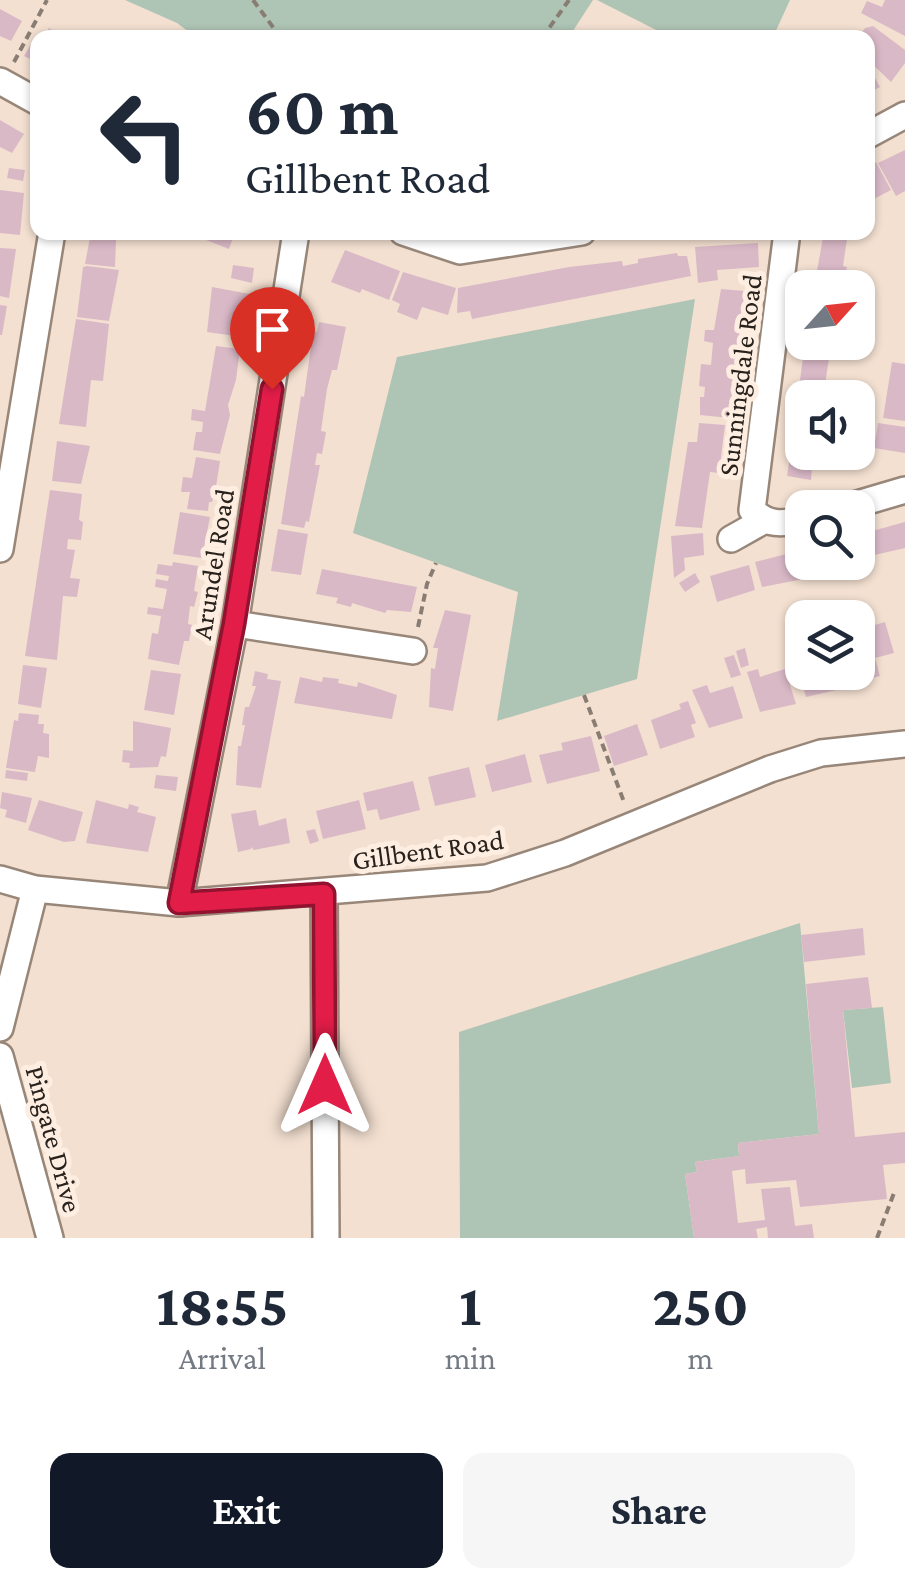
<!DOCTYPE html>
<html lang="en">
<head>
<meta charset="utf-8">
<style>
	:root { --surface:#fff; --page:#f6f6f7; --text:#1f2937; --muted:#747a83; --accent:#111827 }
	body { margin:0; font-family:"Crimson Pro",serif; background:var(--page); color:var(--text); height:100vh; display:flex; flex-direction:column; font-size:38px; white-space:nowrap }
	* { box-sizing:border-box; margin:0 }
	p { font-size:32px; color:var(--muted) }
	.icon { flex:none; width:55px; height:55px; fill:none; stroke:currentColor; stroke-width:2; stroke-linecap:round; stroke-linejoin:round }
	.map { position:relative; height:1238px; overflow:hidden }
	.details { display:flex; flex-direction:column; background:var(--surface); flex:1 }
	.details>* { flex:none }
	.banner { position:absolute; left:30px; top:30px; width:845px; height:210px; border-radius:20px; box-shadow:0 2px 8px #0004; background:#fff; color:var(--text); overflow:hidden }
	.needle { width:65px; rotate:63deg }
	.fabs { position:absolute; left:785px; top:270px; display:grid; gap:20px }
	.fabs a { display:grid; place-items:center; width:90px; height:90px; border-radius:20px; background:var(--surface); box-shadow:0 2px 8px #0004; font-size:50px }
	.pin { position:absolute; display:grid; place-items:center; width:85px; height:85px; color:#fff; margin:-102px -42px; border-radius:50% 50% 50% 0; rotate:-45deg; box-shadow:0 0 10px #0007 }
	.pin .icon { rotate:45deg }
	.me { position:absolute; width:110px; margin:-55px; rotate:0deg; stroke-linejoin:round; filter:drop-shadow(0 0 8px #0008) }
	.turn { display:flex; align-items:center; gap:35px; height:210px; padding:0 50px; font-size:45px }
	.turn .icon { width:130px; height:130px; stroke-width:2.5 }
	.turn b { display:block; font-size:70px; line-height:85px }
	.eta { display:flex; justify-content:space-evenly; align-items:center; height:170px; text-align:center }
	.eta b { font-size:60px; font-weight:700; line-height:70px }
	.primary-button { display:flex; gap:20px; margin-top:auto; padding:20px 50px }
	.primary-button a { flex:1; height:115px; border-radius:20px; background:var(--accent); color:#fff; font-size:40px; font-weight:700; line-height:115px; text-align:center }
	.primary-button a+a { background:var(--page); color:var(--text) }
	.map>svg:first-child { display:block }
</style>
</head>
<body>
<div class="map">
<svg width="905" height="1238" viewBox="0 0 905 1238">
	<rect width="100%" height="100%" fill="#f3e0d1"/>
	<!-- green -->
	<g fill="#aec4b5">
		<path d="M125,0H593L569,37L197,38L177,23Z"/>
		<path d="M597,0H790L773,37H670Z"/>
		<path d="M695,299L637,679L497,721L518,592L353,533L397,357Z"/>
		<path d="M800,923L819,1134L738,1143L739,1156L695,1162L697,1172L685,1174L694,1238H460L459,1032Z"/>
		<path d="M883,1007L891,1083L852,1088L843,1010Z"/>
	</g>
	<!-- building -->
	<g fill="#dab9c7">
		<path d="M885,0H905V36L861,13L867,1L882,7Z"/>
		<path d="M0,9L22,21L11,41L0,36Z"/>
		<path d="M873,26L905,50V63L891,82L868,60L871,55L868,52V38H858L865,28Z"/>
		<path d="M49,28L66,38H43Z"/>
		<path d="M31,44L38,47V63L24,56Z"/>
		<path d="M868,65L880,87L868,93Z"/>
		<path d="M0,120L24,134L12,153L0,147Z"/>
		<path d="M905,150V191L896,196L878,163Z"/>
		<path d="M876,162L891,190L868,202V167Z"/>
		<path d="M9,168L25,170L23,181L7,178Z"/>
		<path d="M0,190L24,193L20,235L0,233Z"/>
		<path d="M91,232H123L121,240H116L115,267L85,264Z"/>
		<path d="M186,232H235L229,249Z"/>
		<path d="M824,232H848L843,266L847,267L845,275L817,271Z"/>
		<path d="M758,243L759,267L717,270L718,280L698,283L695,247Z"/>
		<path d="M0,248L16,249L9,298L0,296Z"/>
		<path d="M345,250L400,271L389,300L362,289L360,293L331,282Z"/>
		<path d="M677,253L678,256H687L691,276L472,319L470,311L457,313L458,288L569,267L622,261L623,266L638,263V259Z"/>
		<path d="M233,265L254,268L252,283L231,278Z"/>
		<path d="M87,266L119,270L109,321L77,317L83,267Z"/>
		<path d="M403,272L456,288L448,315L422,307L417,320L397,312L400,304L392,300Z"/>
		<path d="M813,272L844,276V283L850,288H811Z"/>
		<path d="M212,287L250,294L242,337L207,332Z"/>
		<path d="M721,289L745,291L729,418L700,415V397H704L705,387L699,386L701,364L711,365L713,343L704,341L705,330H714Z"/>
		<path d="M0,305L7,306L2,335H0Z"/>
		<path d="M76,319L109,324L103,381L91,380L86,427L59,424Z"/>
		<path d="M319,322L346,327L337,370H332L327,389L321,431L326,432L322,454L317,453L315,465H320L309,522L306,521L304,528L281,524L301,396L304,397L313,331L317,332Z"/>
		<path d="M805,342H840L838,359L829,358L823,398H802V443L792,441Z"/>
		<path d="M216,346L240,349L236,380L228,405L230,415L220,454L193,450L196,432H202L203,422L191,420L192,409L205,411Z"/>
		<path d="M892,362L905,364V421L883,418Z"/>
		<path d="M699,423L725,425L719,473L710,472L702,528L675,526L688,442H697Z"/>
		<path d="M878,423L905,427V453L874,448Z"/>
		<path d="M57,441L90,446L81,484L52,481Z"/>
		<path d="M792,443L802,444V452H823L822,468L812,467L811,480L787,476Z"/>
		<path d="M196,457L220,461L215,493L212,502H209L208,511L187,509L190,492H181L183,477L192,478Z"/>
		<path d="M50,490L82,494L79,520L83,522L81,540L68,539L67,549L75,550L70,578L80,579L77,597L63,596L57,660L25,656Z"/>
		<path d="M180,512L210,517L202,558L173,554Z"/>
		<path d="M905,522V548L870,556L865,533Z"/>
		<path d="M278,529L308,534L301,575L271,571Z"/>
		<path d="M703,533L704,555L684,558L685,570L674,578L671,536Z"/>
		<path d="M862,535L869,561L858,564V536Z"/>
		<path d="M802,550V562H815L819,576L762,587L755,562Z"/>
		<path d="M173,562L198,566L194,591L198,592L194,607L190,606L188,624L192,625L189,641H184L179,665L148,659L152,633L158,634L161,616L147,614L148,607L163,609L167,589L155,587L156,579L168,581L169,576L156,574L158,564L172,566Z"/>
		<path d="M825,562H856L857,564L827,571Z"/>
		<path d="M749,565L755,590L717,602L710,576Z"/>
		<path d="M322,569L417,587L411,612L387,610L385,613L352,603L351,607L336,603L338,598L316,594Z"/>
		<path d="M695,573L700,582L685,592L679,583Z"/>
		<path d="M445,610L471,615L453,711L429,707L431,668L435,669L438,648H433Z"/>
		<path d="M885,622L894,653L875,658L880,676L868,679L858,642V630Z"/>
		<path d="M745,648L749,665L741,668L736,651Z"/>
		<path d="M802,653V672H858L861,679L853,682L854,686L806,697L794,656Z"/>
		<path d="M734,655L741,675L731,678L724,658Z"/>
		<path d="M23,665L47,668L41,708L18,704Z"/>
		<path d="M758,669L760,677L785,669L796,704L760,712L747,672Z"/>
		<path d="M151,670L181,674L174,715L144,710Z"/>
		<path d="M255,671L268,674L267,679L281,681L261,788L236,785L238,746H241L245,725H242L245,707H249L256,686H252Z"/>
		<path d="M300,677L322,682L323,677L339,679L338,683L357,687L358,682L397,695L392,719L294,703Z"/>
		<path d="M707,685L710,693L733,686L743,718L709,728L692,690Z"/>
		<path d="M688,701L696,723L691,725L695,737L660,749L651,720L681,709L679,704Z"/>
		<path d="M19,713L39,715L38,724H44L43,733L49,734V758L38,756L35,772L6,768L14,720L18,721Z"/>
		<path d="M133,721L171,728L166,757L161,756L158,767L129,768L130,763L122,762L123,750L133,751Z"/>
		<path d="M637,724L648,755L614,766L604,736Z"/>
		<path d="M591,736L600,771L547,784L539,755L563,750L561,743Z"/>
		<path d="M525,754L532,782L492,792L485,765Z"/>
		<path d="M469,767L476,797L435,806L428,777Z"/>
		<path d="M6,770L28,773L27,781L5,778Z"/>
		<path d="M156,775L178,777L176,791L154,788Z"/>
		<path d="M413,781L420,810L380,820L377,809L367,811L363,793Z"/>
		<path d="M2,792L32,798L26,823L5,817L7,810L0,808Z"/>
		<path d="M39,800L83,812L75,841L64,842L28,830Z"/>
		<path d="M96,800L128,809L129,804L139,807L137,812L156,817L148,852L86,843Z"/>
		<path d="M359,800L366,829L323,839L316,811Z"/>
		<path d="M256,810L259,826L286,818L290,843L254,850L251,847V849L238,852L231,814Z"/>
		<path d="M315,829L319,841L310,844L306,831Z"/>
		<path d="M863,928L865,955L804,962L801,935Z"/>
		<path d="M868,977L872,1008L843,1010L855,1137L905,1132V1163L883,1165L887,1199L800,1207L796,1180L746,1184L745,1169L732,1171L738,1223L765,1220L761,1189L790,1187L795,1226L812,1224L814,1238H768L767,1227L756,1229L758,1238H694L685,1174L697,1172L695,1162L739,1156L738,1143L819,1134L806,984Z"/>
	</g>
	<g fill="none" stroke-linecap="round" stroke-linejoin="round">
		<defs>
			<g id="minor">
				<path d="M0,81L38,102"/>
				<path d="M868,135L905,115"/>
				<path d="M403,232L460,251L582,232"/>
				<path d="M787,232L752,510C767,525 782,525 802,519"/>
				<path d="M844,508L905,490"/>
				<path d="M731,539L763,521"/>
				<path d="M0,549L52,232"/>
				<path d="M235,624L413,651"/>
				<path d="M0,879L35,889L179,903L487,878L565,853L770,769L821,753L905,744"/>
				<path d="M324,894L326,1238"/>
				<path d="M179,903L235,624L296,232"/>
				<path d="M0,1028L35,889"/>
				<path d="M0,1056L50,1238"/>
			</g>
		</defs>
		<!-- minor casing -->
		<use href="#minor" stroke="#988779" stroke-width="30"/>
		<!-- path -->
		<g stroke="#897d73" stroke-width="4" stroke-dasharray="8 5" stroke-linecap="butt">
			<path d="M253,0L281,38"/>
			<path d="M542,38L569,0"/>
			<path d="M14,62L47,0"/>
			<path d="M418,627L427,584L436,563"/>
			<path d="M584,695L624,802"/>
			<path d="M877,1238L894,1193"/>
		</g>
		<!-- minor -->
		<use href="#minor" stroke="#fff" stroke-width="25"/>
	</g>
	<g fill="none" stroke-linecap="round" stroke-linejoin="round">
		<defs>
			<path id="route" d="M272,389L234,624L179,903L324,894L325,1085"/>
		</defs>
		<!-- route casing -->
		<use href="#route" stroke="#92132f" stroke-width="25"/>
		<!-- route -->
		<use href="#route" stroke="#e11d48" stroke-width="18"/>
	</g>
	<g text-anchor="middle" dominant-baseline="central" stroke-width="10" stroke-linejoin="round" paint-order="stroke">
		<!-- street labels -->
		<g font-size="28" fill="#28211c" stroke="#fdeee1">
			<text transform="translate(740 375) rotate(-83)">Sunningdale Road</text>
			<text transform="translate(213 564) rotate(-81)">Arundel Road</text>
			<text transform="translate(428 850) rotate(-8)">Gillbent Road</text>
			<text transform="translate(54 1139) rotate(75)">Pingate Drive</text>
		</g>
	</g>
</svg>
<div class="fabs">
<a><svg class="needle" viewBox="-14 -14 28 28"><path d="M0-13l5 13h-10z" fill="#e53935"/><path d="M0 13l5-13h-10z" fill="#747a83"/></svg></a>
<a><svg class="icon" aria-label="sound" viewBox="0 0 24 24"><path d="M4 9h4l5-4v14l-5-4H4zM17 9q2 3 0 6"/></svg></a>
<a><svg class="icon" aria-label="search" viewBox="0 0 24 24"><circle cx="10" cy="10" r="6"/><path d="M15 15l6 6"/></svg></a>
<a><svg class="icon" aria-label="layers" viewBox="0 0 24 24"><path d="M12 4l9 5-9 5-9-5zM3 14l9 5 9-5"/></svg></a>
</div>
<div class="pin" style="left:272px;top:389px;background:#d93025"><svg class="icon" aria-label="arrive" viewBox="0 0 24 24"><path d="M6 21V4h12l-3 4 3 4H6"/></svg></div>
<svg class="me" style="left:325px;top:1085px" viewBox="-20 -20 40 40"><path d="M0-17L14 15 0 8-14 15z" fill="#e11d48" stroke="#fff" stroke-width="4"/></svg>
<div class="banner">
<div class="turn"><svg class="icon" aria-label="left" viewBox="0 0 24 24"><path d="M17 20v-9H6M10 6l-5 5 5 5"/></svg><div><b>60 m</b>Gillbent Road</div></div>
</div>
</div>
<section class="details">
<div class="eta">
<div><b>18:55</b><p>Arrival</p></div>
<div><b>1</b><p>min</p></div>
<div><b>250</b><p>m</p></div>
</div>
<div class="primary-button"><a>Exit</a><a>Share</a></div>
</section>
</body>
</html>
